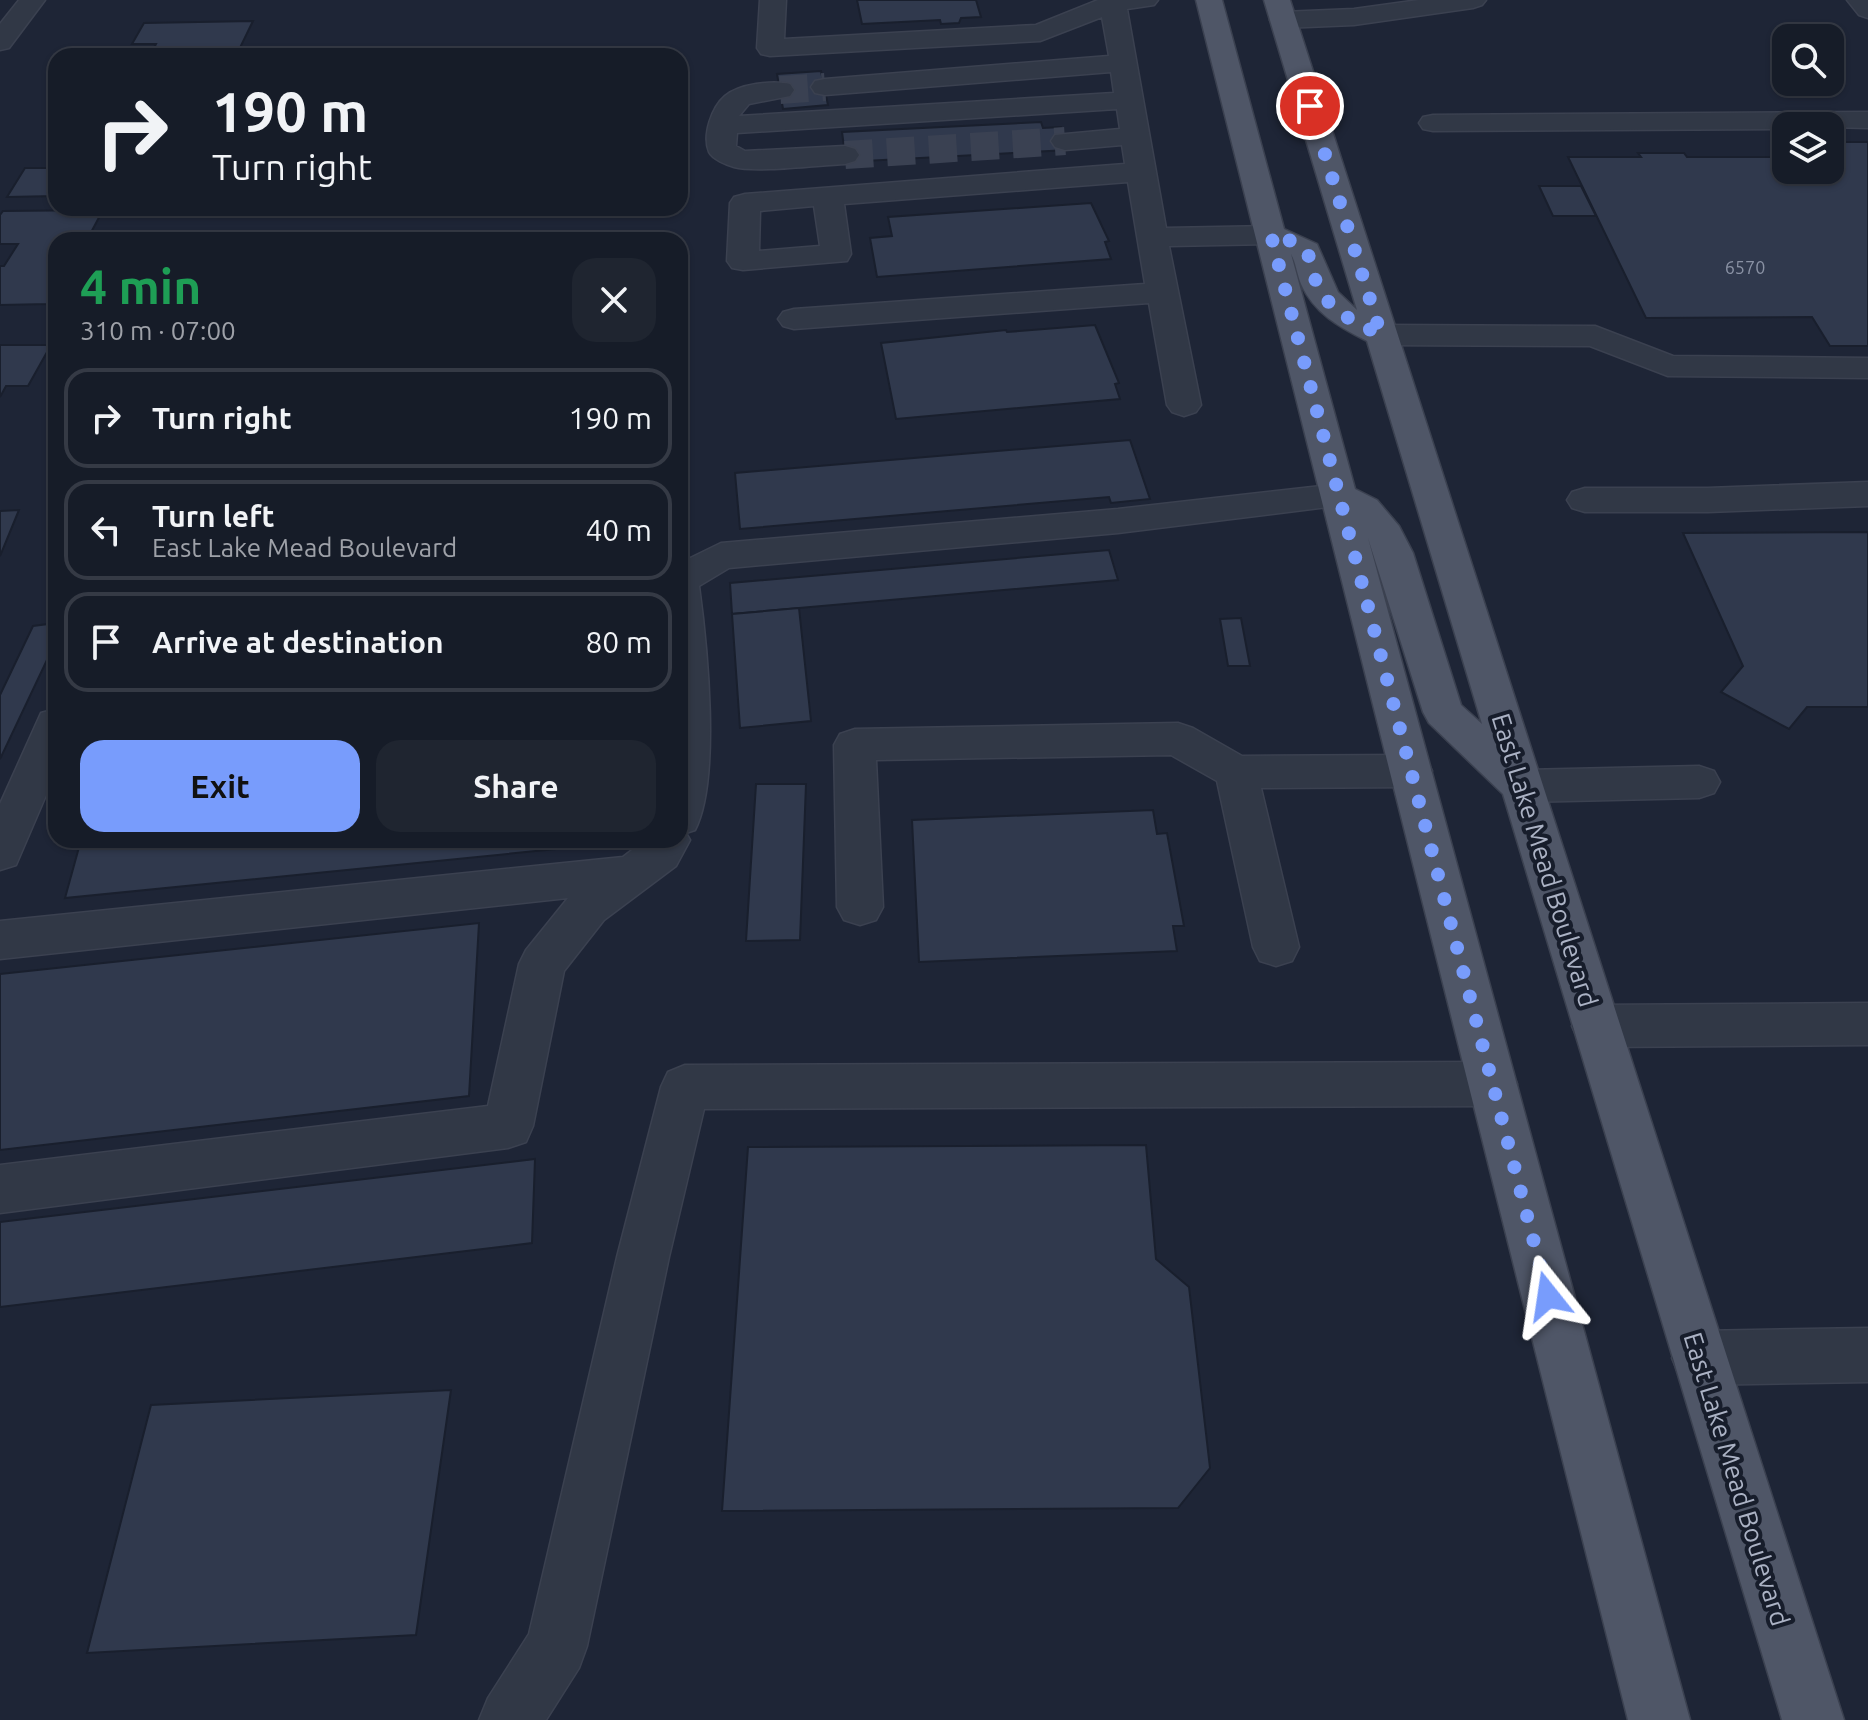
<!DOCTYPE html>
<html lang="en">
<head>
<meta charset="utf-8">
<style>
	:root { --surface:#161c28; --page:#1f2530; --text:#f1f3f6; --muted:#9ea1a8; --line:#353a45; --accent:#789cfc }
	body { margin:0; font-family:Ubuntu,sans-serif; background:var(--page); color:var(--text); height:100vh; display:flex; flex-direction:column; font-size:30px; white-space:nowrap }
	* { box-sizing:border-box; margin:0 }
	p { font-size:26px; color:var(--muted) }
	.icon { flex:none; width:44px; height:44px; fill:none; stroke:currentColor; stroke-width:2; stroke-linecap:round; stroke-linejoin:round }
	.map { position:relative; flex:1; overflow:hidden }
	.drawer { position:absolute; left:48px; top:232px; width:640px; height:616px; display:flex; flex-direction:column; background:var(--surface); border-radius:24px; box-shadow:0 2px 6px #0004,0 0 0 2px var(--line) }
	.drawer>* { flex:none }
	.guide { position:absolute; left:48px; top:48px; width:640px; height:168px; border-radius:24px; box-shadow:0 2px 6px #0004,0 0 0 2px var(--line); background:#161c28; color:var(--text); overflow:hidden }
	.buttons { position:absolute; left:1772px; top:24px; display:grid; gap:16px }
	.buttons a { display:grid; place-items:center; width:72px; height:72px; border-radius:16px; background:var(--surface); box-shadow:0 2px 6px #0004,0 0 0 2px var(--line); font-size:40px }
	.pin { position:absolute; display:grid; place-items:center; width:68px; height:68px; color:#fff; margin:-34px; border:4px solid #fff; border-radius:50%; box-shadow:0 2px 8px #0007 }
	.me { position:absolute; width:88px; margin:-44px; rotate:345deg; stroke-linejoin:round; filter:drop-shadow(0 0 6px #0008) }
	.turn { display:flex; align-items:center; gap:28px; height:168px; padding:0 32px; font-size:36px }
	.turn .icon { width:104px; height:104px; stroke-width:2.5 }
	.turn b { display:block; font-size:56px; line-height:68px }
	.round { display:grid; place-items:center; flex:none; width:84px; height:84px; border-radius:24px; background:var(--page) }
	.summary { display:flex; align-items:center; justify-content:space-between; height:136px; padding:0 32px }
	h1 { font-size:48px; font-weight:700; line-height:60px; color:#1e9e55 }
	.primary-button { display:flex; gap:16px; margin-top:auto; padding:16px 32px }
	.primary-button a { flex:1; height:92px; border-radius:24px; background:var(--accent); color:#111; font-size:32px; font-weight:700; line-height:92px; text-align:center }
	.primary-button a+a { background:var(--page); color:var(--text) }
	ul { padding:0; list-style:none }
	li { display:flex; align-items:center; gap:24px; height:100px; margin:0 16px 12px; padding:0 16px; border:4px solid var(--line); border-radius:24px }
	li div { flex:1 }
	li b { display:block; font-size:30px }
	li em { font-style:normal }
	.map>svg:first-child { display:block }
</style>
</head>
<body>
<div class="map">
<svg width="1868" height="1720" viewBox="0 0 1868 1720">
	<rect width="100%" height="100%" fill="#1e2536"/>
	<!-- building -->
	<g fill="#30394d" stroke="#191f2d" stroke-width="2">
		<path d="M857,0H976L981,17L961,18L959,23L941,24L940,20L862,24Z"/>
		<path d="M253,21L236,56H150L156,44H132L144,23Z"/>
		<path d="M821,71L828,105L783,109L777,74Z"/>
		<path d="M1041,122L1043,128L1061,127L1068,150L846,162L842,132Z"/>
		<path d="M1772,142H1786V170H1830V142H1868V346H1830L1812,317L1646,318L1568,157H1641L1638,153H1684L1687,157H1781Z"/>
		<path d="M25,168H56V196L7,197Z"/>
		<path d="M1539,186H1581L1596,216H1553Z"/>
		<path d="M1091,203L1109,241L1105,242L1111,259L877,277L870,238L892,236L888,217Z"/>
		<path d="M103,210L88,238H103L101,240H56V292L49,304L0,305V266H4L18,244H0V215L3,211Z"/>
		<path d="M1095,325L1119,383L1115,384L1120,399L896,419L881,343L1006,330L1007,332Z"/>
		<path d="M0,345H51L28,386H6L0,397Z"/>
		<path d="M1130,440L1150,499L1111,503L1109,497L740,529L735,473Z"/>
		<path d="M19,510L0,556V511Z"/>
		<path d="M1868,532V707H1807L1789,729L1721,692L1743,666L1683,533Z"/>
		<path d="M1109,550L1118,580L732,614L730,583Z"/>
		<path d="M799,608L811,721L740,728L732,614Z"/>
		<path d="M1241,618L1250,666H1228L1220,619Z"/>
		<path d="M56,623V641L0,759V695L33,626Z"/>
		<path d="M756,784H806L800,940L746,941Z"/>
		<path d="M1153,810L1157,834L1167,833L1184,926H1173L1177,951L919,962L912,820Z"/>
		<path d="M81,840H647L65,898Z"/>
		<path d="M479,923L469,1096L0,1150V974Z"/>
		<path d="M1146,1145L1156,1259L1189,1287L1210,1468L1178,1508L722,1511L748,1147Z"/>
		<path d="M535,1159L532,1243L0,1307V1222Z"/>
		<path d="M451,1390L416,1635L87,1653L151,1405Z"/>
	</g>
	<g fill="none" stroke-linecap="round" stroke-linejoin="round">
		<!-- minor-tunnel -->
		<g stroke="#3a4152" stroke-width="28" stroke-dasharray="28 14" stroke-linecap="butt">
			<path d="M780,90L825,87"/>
			<path d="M845,155L1065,141"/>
		</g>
		<defs>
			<g id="minor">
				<path d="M19,0H45L9,48L0,50V24Z"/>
				<path d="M760,0H786L784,39L1036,25L1098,0H1158L1154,5L1127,9L1166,228L1271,226L1282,229L1286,235L1282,241L1271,244L1169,246L1201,405L1196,412L1184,416L1172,412L1167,405L1149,303L794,329L783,326L778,319L783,312L794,309L1145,284L1128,182L844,204L851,254L847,261L743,270L732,268L727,261L730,203L734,197L745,194L1125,164L1122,145L1065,150L1055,147L1051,141L1055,135L1120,129L1117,109L737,133L736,146L745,151L845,146L855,149L859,155L855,161L845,164C819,165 756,173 734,167C727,165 712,159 709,152C702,135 712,107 725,96C739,84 772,80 790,84L794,90L790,96L749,104L739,116L1114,93L1111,72L825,95L815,93L811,87L815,81L825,79L1109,56L1102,17L1040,41L770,56L761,54L757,48ZM814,206L820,246L759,251L760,211Z"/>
				<path d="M1419,0H1486L1482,5L1473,8L1354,25L1283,28L1274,25L1270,20L1274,15L1283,12L1354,9Z"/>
				<path d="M1847,0H1868V18L1859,15Z"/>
				<path d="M1868,112V128L1786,126V129L1433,131L1423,129L1419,123L1423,117L1433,115Z"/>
				<path d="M1381,325L1595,326L1673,356L1868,358V378L1668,376L1590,346L1381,345L1369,342L1365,335L1369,328Z"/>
				<path d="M1868,482V506L1708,512H1585L1572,508L1567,500L1572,492L1585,488H1708Z"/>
				<path d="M1339,484L1352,488L1357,496L1352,504L1118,533L729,568L699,586C707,644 721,780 695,830L686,833L690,840L676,866L604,920L564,971L533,1126L526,1142L508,1148L0,1213V1165L488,1106L519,964L526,950L568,898L0,959V921L623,857L645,840H680V563L721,543L1118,509Z"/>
				<path d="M56,709V772L16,865L0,870V804L41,713Z"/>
				<path d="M1178,723L1193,728L1242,756L1411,755L1426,760L1432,771L1426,782L1411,787L1261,788L1299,947L1292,961L1276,966L1260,961L1253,947L1217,781L1171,755L876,760L883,907L876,920L860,925L844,920L837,907L834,745L840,734L855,729Z"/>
				<path d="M1699,766L1714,771L1720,782L1714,793L1699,798L1522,802L1507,798L1501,786L1507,774L1522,770Z"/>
				<path d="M1868,1003V1045L1596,1047L1579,1041L1572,1026L1579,1011L1596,1005Z"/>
				<path d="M1493,1062L1510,1069L1517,1084L1510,1099L1493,1106L704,1109L669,1257L587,1646L579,1668L546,1720H479L488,1698L529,1634L617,1257L661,1087L668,1072L685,1065Z"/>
				<path d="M1868,1328V1382L1699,1385L1680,1377L1672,1358L1680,1339L1699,1331Z"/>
			</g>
			<path id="major" d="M1196,0H1222L1284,229L1317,244L1338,292L1357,310L1264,0H1290L1844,1720H1782L1503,794L1429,723L1423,712L1368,538L1690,1720H1628ZM1291,254C1296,263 1297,274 1301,284C1314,313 1339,327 1367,341L1482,724L1461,705L1413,553L1399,526L1377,500L1355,489Z"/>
		</defs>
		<!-- minor casing -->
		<use href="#minor" stroke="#3b4150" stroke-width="3"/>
		<!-- major casing -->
		<use href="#major" stroke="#3b4150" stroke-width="3"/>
		<!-- minor -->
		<use href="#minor" fill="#313846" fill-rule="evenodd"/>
		<!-- major -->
		<use href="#major" fill="#4f5667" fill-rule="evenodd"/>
	</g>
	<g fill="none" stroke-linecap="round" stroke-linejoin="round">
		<!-- route -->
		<path stroke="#789cfc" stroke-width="14" stroke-dasharray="0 25.2" d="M1310,106L1381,335C1360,324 1338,316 1324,296C1300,261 1326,248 1271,235L1548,1296"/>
	</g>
	<g text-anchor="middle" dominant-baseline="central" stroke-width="8" stroke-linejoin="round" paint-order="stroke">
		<!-- far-number labels -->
		<g font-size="18" fill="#8a92a4">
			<text x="1745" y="267">6570</text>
		</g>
		<!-- street labels -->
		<g font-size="26" fill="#abb2c4" stroke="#171d2b">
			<text transform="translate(1545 860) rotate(73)">East Lake Mead Boulevard</text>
			<text transform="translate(1737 1479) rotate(73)">East Lake Mead Boulevard</text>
		</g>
	</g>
</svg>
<div class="buttons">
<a><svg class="icon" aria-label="search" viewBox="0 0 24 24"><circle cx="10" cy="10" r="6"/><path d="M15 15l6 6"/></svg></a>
<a><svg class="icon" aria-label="layers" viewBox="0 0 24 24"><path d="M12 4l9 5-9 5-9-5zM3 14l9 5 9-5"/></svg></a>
</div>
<div class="pin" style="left:1310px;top:106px;background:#d93025"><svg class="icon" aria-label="arrive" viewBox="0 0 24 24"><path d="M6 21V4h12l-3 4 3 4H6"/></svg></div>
<svg class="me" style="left:1548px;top:1296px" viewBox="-20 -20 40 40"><path d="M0-17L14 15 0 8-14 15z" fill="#789cfc" stroke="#fff" stroke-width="4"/></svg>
<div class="guide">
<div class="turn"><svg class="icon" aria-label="right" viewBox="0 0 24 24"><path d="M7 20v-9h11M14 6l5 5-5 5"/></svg><div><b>190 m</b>Turn right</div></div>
</div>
<section class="drawer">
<div class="summary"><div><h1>4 min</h1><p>310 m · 07:00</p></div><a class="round"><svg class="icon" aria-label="close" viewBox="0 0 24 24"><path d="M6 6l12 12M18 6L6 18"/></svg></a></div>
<ul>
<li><svg class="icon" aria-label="right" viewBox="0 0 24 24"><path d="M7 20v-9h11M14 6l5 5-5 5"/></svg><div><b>Turn right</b></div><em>190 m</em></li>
<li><svg class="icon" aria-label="left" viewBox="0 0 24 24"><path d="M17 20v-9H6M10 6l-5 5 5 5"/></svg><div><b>Turn left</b><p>East Lake Mead Boulevard</p></div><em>40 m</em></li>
<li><svg class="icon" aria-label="arrive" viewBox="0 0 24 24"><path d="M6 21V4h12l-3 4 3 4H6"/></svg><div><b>Arrive at destination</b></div><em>80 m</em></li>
</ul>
<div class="primary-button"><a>Exit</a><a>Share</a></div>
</section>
</div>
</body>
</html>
